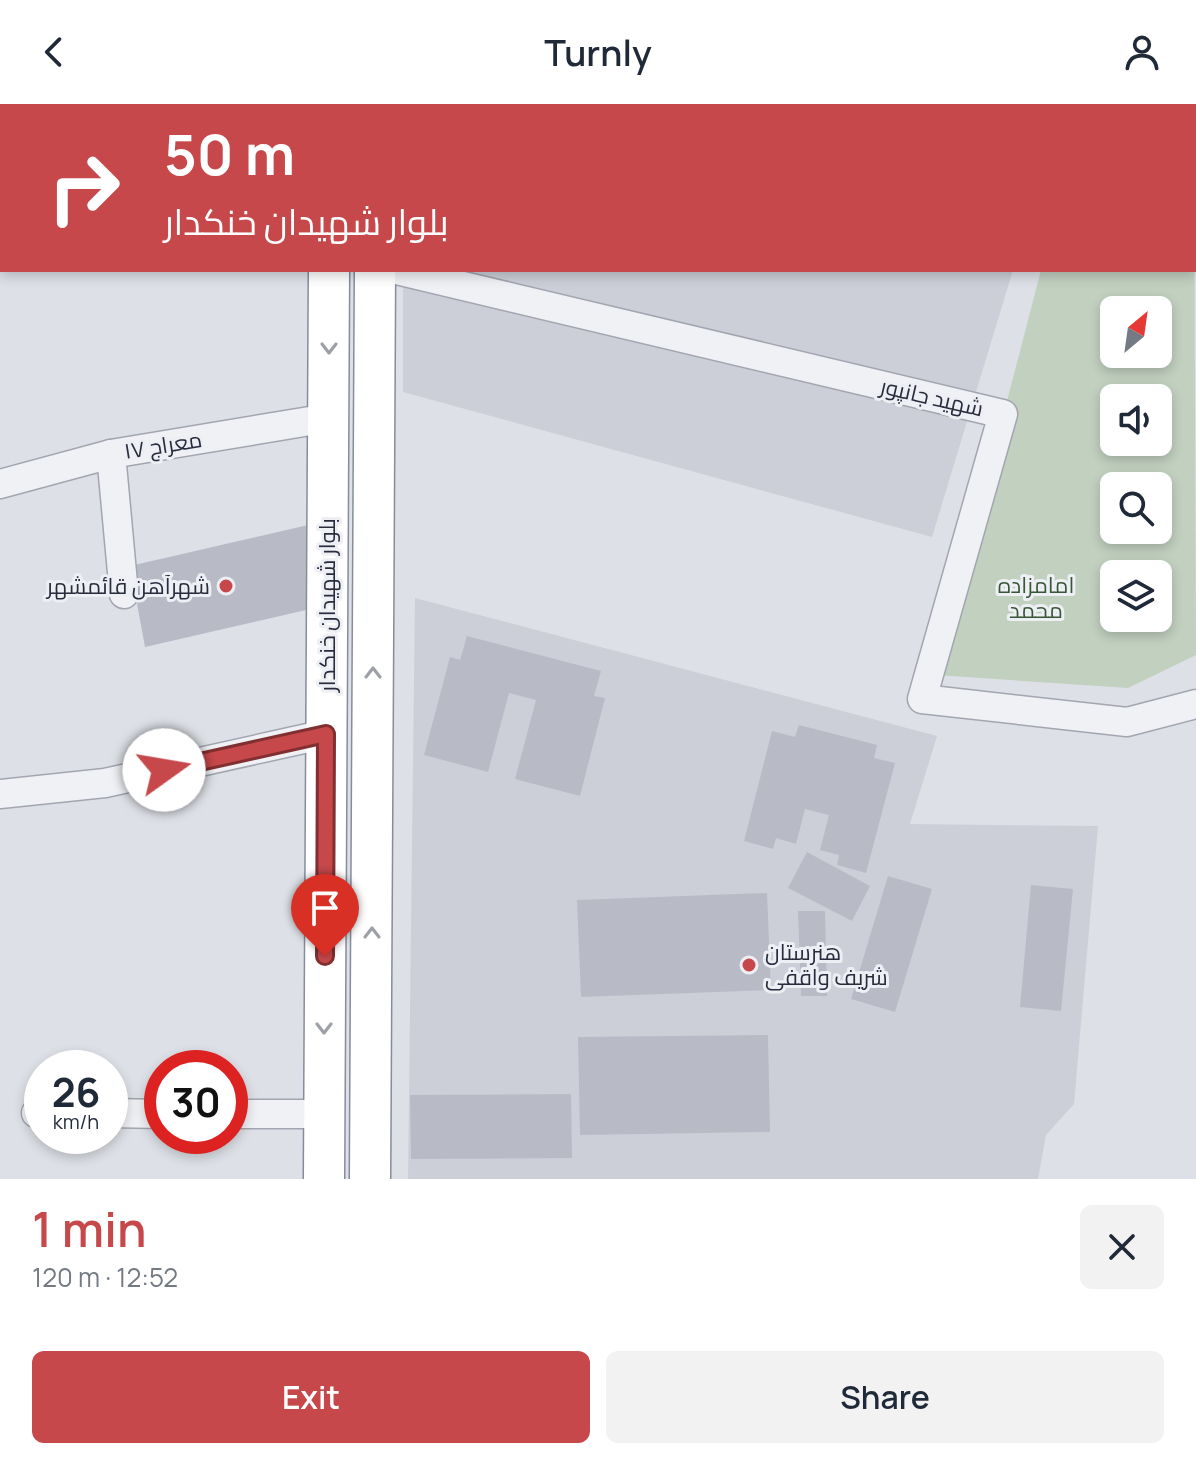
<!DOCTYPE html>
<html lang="en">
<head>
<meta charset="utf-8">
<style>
	:root { --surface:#fff; --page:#f2f2f3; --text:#1f2937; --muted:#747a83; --accent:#c6484a }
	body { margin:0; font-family:Manrope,Cairo,sans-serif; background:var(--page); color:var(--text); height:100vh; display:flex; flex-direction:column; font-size:30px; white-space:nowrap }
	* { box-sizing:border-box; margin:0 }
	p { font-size:26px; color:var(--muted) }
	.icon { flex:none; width:44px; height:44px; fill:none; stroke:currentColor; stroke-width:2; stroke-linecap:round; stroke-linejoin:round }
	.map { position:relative; height:1075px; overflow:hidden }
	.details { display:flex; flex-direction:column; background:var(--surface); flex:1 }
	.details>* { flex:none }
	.hud { position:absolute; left:0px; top:0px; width:1196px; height:168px; box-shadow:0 4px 12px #0003; background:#c6484a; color:#fff; overflow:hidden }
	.needle { width:52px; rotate:29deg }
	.buttons { position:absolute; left:1100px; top:192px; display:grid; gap:16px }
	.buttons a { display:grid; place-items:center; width:72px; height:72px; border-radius:12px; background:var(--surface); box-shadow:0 4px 12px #0003; font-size:40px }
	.speed { position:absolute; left:24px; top:946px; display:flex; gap:16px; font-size:40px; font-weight:700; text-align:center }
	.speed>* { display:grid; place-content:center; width:104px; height:104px; border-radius:50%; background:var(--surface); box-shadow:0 4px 12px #0003; line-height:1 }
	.speed small { font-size:20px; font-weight:400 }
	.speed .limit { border:12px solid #d22; background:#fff; color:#111 }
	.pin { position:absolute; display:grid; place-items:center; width:68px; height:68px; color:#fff; margin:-82px -34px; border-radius:50% 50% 50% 0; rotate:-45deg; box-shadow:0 0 8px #0007 }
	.pin .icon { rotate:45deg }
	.me { position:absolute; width:88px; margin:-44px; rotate:77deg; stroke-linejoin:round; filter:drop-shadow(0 0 6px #0008) }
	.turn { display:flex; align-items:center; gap:28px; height:168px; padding:0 32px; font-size:36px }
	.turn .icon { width:104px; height:104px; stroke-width:2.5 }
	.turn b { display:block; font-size:56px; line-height:68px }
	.round { display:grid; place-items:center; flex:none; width:84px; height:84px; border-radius:12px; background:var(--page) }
	.headline { display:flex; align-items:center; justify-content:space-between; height:136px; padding:0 32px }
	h1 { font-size:48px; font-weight:600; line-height:60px; color:var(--accent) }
	.button { display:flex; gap:16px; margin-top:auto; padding:16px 32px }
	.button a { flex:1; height:92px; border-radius:12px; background:var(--accent); color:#fff; font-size:32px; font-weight:600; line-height:92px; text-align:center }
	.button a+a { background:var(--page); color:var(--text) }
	header { display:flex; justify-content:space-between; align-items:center; height:104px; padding:0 32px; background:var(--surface); font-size:36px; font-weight:600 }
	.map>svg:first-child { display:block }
</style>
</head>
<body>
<header><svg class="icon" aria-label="back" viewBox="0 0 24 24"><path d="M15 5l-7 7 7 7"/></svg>Turnly<svg class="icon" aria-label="person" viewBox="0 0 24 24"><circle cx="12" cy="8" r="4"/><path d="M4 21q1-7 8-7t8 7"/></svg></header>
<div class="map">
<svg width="1196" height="1075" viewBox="0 0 1196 1075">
	<rect width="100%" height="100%" fill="#dde0e6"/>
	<!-- built -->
	<g fill="#cccfd8">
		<path d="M404,0H1063L404,2Z"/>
		<path d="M403,166H1013L932,433L403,288Z"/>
		<path d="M415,494L937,632L910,720L1098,722L1074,1000L1046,1031L1038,1075H408Z"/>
	</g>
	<!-- green -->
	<path fill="#c1d0bf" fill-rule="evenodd" d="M1194,25L1196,551L1128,584L936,571L1041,166H1194ZM1114,206H1158V250H1114ZM1114,294H1158V338H1114ZM1114,382H1158V426H1114ZM1114,470H1158V514H1114Z"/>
	<!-- building -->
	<g fill="#b8bbc6">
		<path d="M317,419L319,503L145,543L130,462Z"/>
		<path d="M467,532L601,567L594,592L605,594L580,692L515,675L536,596L509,589L488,668L424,651L450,553L460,556Z"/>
		<path d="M799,621L877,641L874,654L895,659L866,769L837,761L839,751L820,746L829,711L805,705L796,740L776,734L773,745L744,737L772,627L795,633Z"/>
		<path d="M807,748L870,782L852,817L788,784Z"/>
		<path d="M888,772L932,785L895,908L851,895Z"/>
		<path d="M1031,781L1073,785L1061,907L1020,903Z"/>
		<path d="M767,789L771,886L581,893L577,796Z"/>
		<path d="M798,807H825L827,892H801Z"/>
		<path d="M768,931L770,1028L580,1031L578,933Z"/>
		<path d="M571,990L572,1054L411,1055L410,991Z"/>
	</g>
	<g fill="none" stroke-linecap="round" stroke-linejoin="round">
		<defs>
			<g id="minor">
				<path d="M396,166L1003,310L922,595L1127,618L1196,600"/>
				<path d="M111,350L124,490"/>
				<path d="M0,380L111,350L328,314"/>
				<path d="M0,690L105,679L326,630"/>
				<path d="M36,1009H42"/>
				<path d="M110,1009L162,1010"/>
				<path d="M230,1010H324"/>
			</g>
			<g id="highway">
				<path d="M331,2V0"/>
				<path d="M377,2V0"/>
				<path d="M324,1075L329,166"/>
				<path d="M370,1075L375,166"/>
			</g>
		</defs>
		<!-- minor casing -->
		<use href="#minor" stroke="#a3a6b0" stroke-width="31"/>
		<!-- highway casing -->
		<use href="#highway" stroke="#868c9c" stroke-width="43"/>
		<!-- minor -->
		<use href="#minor" stroke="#f0f1f5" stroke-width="28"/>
		<!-- highway -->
		<use href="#highway" stroke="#fff" stroke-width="40"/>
	</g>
	<!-- one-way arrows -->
	<defs><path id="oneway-chevron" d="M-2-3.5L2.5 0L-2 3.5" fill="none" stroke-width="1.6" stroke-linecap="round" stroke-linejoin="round" transform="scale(2)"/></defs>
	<g stroke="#9ea0a7">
		<use href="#oneway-chevron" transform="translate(329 244) rotate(90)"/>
		<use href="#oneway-chevron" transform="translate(373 569) rotate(-90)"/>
		<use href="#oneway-chevron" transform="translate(372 829) rotate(-90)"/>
		<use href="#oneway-chevron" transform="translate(324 924) rotate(90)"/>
	</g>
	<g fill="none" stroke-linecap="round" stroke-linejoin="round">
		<defs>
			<path id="route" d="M164,666L326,630L325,852"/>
		</defs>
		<!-- route casing -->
		<use href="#route" stroke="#812f30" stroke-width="20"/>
		<!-- route -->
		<use href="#route" stroke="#c6484a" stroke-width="14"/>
	</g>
	<!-- markers -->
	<g fill="#c6484a" stroke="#edeff4" stroke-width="3">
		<circle cx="226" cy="482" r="8"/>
		<circle cx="749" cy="861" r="8"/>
	</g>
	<g text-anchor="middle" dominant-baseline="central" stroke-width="6" stroke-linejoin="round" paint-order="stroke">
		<!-- street labels -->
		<g font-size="22" fill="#282c3c" stroke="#edeff4">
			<text transform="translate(932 293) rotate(13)">شهید جانپور</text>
			<text transform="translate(163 341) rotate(-9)">معراج ۱۷</text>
			<text transform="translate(327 501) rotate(-90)">بلوار شهیدان خنکدار</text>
		</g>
		<!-- park labels -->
		<g font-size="22" fill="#385736" stroke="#edeff4">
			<text x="1036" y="481">امامزاده<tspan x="1036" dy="25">محمد</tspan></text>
		</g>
		<!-- poi labels -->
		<g font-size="22" fill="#282c3c" stroke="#edeff4" text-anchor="end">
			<text x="210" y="482">شهرآهن قائمشهر</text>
			<text x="765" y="848" text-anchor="start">هنرستان<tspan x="765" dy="25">شریف واقفی</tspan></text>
		</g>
	</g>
</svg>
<div class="buttons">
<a><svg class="needle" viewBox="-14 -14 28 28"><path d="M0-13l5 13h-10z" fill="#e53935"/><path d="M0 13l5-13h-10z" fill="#747a83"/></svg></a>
<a><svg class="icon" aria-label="sound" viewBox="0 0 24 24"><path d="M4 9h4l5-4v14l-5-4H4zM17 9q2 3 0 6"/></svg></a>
<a><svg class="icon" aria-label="search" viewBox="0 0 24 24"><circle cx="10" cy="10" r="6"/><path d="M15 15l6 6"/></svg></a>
<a><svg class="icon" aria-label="layers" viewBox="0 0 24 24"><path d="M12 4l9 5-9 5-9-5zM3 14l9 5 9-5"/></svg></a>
</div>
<div class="speed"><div>26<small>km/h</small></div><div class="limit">30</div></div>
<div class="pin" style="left:325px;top:852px;background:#d93025"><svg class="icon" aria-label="arrive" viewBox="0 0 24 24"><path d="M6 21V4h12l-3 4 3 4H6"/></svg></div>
<svg class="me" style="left:164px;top:666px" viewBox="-20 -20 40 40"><circle r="19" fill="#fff"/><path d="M0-13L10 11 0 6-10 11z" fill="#c6484a"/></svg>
<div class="hud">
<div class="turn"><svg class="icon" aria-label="right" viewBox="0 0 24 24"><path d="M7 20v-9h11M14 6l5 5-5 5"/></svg><div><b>50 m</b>بلوار شهیدان خنکدار</div></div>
</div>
</div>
<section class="details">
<div class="headline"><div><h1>1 min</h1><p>120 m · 12:52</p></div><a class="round"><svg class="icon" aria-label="close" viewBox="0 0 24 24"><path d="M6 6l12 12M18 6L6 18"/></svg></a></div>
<div class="button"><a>Exit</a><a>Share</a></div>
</section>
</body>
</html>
